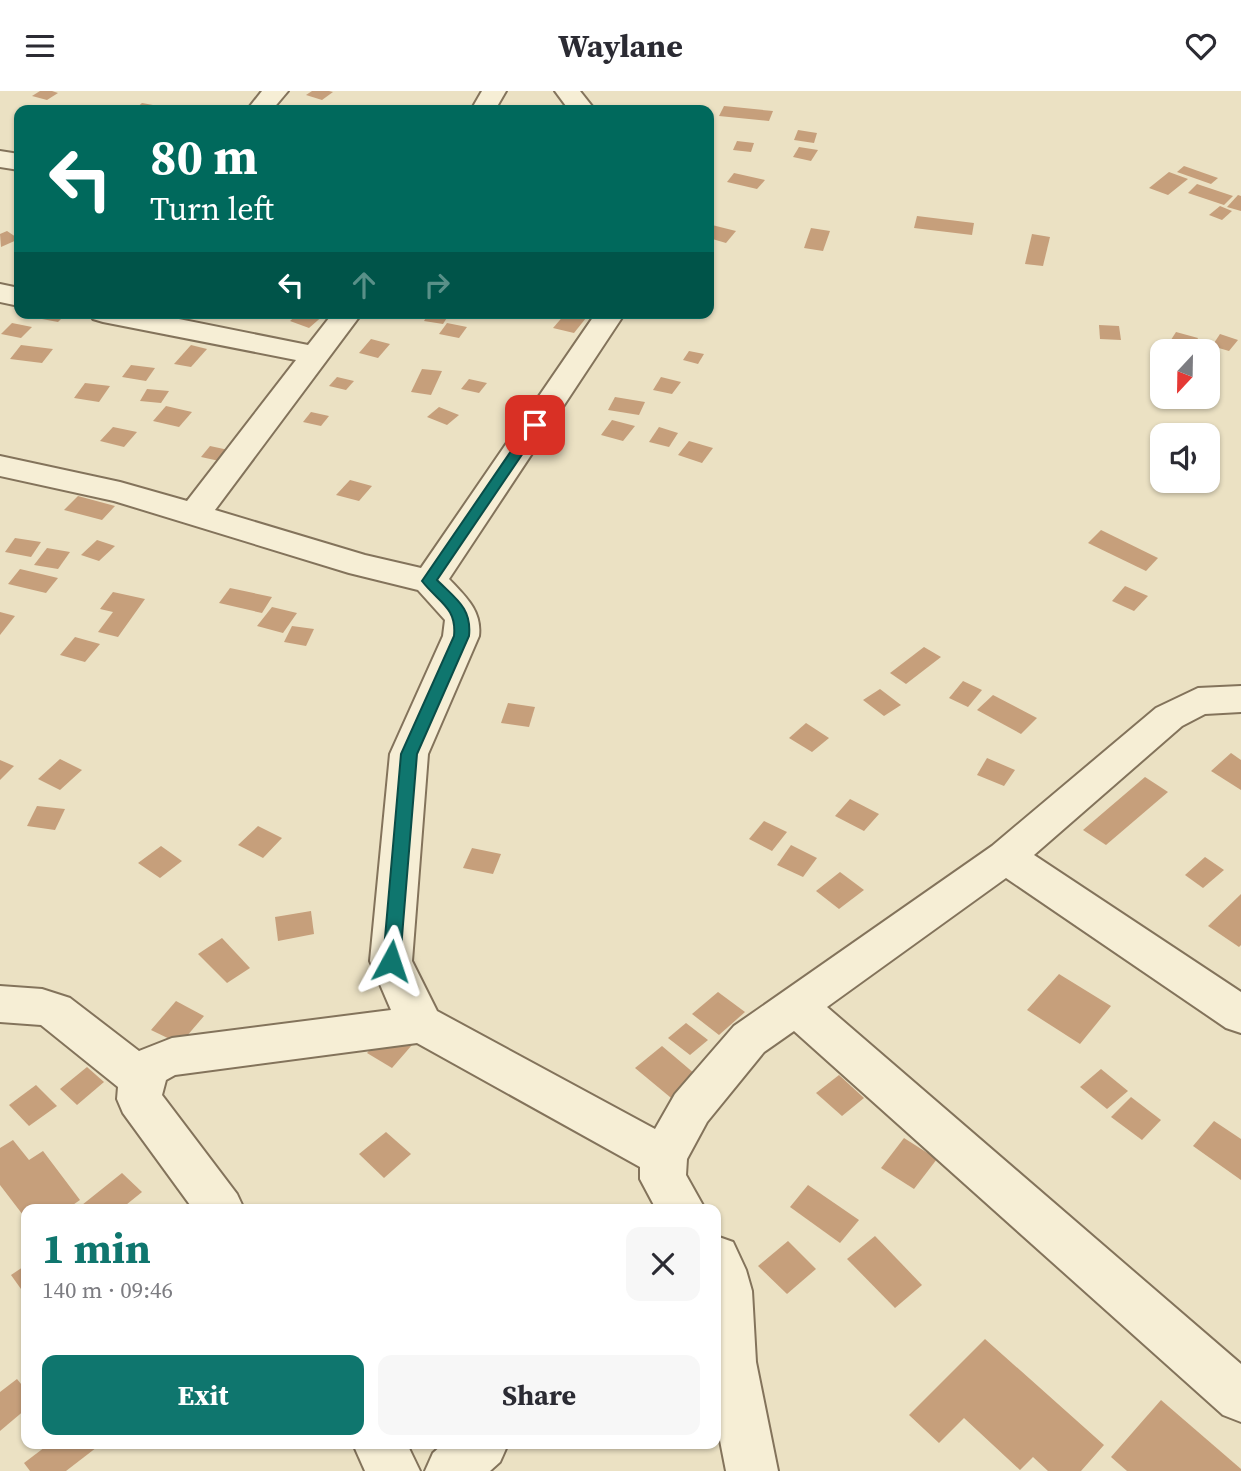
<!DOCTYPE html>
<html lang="en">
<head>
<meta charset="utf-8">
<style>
	:root { --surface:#fff; --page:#f7f7f7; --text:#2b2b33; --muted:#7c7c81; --accent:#0f766e }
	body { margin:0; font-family:"Source Serif 4",serif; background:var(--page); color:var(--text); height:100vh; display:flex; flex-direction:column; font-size:26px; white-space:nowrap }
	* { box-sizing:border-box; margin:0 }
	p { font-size:23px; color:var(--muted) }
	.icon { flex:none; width:38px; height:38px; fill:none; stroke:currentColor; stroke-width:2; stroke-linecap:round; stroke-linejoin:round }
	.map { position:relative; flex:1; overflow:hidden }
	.sheet { position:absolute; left:21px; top:1113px; width:700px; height:245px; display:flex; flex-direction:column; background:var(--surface); border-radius:14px; box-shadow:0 2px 5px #0004 }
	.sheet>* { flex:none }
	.top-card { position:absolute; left:14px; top:14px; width:700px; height:214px; border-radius:14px; box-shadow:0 2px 5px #0004; background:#00695c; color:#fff; overflow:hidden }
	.needle { width:46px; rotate:202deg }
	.tools { position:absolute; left:1150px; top:248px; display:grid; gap:14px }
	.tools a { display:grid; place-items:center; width:70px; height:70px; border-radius:14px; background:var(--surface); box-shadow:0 2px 5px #0004; font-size:35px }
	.pin { position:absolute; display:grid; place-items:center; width:60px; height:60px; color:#fff; margin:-30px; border-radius:14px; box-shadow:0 4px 10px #0006 }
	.me { position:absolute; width:77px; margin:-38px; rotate:5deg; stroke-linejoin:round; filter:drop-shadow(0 0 5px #0008) }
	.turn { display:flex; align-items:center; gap:24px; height:147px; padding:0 21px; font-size:32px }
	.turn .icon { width:91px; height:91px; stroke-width:2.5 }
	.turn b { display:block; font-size:49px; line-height:60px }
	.lanes { display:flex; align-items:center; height:66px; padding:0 21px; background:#0003; justify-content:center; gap:35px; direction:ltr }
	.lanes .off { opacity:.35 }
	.round { display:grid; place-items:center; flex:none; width:74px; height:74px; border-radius:14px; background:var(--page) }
	.summary { display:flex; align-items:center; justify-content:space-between; height:119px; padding:0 21px }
	h1 { font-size:42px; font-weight:700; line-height:52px; color:var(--accent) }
	.button { display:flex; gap:14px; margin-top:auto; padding:14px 21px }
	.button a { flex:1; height:80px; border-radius:14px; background:var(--accent); color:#fff; font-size:28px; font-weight:700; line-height:80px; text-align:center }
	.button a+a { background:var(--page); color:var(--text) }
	header { display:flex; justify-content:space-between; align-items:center; height:91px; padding:0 21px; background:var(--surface); font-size:32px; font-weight:700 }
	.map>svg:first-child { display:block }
</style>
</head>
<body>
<header><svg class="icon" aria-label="menu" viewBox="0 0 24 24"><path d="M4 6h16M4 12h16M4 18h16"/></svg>Waylane<svg class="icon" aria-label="heart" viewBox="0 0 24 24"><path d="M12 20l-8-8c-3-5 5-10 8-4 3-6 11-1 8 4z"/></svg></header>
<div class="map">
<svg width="1241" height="1380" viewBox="0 0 1241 1380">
	<rect width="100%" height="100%" fill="#ebe1c3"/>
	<!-- building -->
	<g fill="#c69f7b">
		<path d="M40,0H52L58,2L47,9L32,5Z"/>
		<path d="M312,0H329L333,1L322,9L306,4Z"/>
		<path d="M142,12L175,18V19H134Z"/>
		<path d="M724,15L773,20L769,30L719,25Z"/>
		<path d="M798,39L817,42L814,52L794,49Z"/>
		<path d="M737,50L754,52L751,61L733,59Z"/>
		<path d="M799,56L818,59L811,70L793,66Z"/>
		<path d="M1184,75L1218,87L1211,93L1177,81Z"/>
		<path d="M1169,81L1188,88L1168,104L1149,97Z"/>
		<path d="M734,82L765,89L757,98L727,91Z"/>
		<path d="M1197,93L1233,105L1224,114L1188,102Z"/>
		<path d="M1238,104L1241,105V120L1227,116Z"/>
		<path d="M1220,115L1232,120L1222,129L1209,124Z"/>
		<path d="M917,125L974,132L972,144L914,137Z"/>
		<path d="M712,134L736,140L726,152L709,147V137Z"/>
		<path d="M811,137L830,140L823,160L804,157Z"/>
		<path d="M7,140L19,148L1,156L0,143Z"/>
		<path d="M1032,143L1050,146L1043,175L1025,173Z"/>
		<path d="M48,222H67L58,231L42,228Z"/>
		<path d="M299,222H323L325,223L309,237L290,230Z"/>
		<path d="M429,222H450L443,233L424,230Z"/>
		<path d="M566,222H590L574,242L553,237Z"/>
		<path d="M12,232L32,236L21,247L1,243Z"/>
		<path d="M447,232L467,236L459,247L439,243Z"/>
		<path d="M1099,234L1119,235L1121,249L1100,248Z"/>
		<path d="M1176,241L1198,247L1192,259L1169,252Z"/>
		<path d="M1220,243L1238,249L1229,260L1212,255Z"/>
		<path d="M371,248L390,253L378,267L359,262Z"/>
		<path d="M21,254L53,258L42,272L10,268Z"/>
		<path d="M191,254L207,258L191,276L174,273Z"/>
		<path d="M689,260L704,263L698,273L683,269Z"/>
		<path d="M131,274L155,277L146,290L122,286Z"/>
		<path d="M422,278L442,280L431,304L411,301Z"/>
		<path d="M337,286L354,290L346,299L329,295Z"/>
		<path d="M661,286L681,291L672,303L653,299Z"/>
		<path d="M469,288L487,292L479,302L461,298Z"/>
		<path d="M85,292L110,295L99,311L74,307Z"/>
		<path d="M147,298L169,300L161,312L140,310Z"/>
		<path d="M615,306L645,311L639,324L608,319Z"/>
		<path d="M166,315L192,321L179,336L153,330Z"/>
		<path d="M439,316L459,324L447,334L427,326Z"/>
		<path d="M311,321L329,325L321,335L303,331Z"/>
		<path d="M612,329L635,335L623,350L601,344Z"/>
		<path d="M113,336L137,341L124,356L100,350Z"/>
		<path d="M659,336L678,342L669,356L649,351Z"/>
		<path d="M689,350L713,357L702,372L678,364Z"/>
		<path d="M210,355L233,360L224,371L201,366Z"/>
		<path d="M350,389L372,395L359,410L336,404Z"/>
		<path d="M78,405L115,415L102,429L64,419Z"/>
		<path d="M1101,439L1158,467L1146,480L1088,452Z"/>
		<path d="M15,447L41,451L31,466L5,461Z"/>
		<path d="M97,449L115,455L99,470L81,464Z"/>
		<path d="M47,457L70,461L58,478L34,474Z"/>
		<path d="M20,478L58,487L46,502L8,493Z"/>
		<path d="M1125,495L1148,505L1134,520L1112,510Z"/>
		<path d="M230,497L272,506L262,522L219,512Z"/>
		<path d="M113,501L145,508L118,546L98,541L113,521L100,518Z"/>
		<path d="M272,516L297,522L283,542L257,535Z"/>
		<path d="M0,521L15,525L0,544Z"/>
		<path d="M292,535L314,538L306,555L284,551Z"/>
		<path d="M75,546L100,553L85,571L60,564Z"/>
		<path d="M924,556L941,566L906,593L890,582Z"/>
		<path d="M963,590L982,599L968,616L949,607Z"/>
		<path d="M880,598L901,614L884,625L863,609Z"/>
		<path d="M993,604L1037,627L1021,643L977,619Z"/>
		<path d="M508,612L535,616L529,636L501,632Z"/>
		<path d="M806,632L829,647L812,661L789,647Z"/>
		<path d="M1231,662L1241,669V699L1211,680Z"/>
		<path d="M987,667L1015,679L1004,695L977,684Z"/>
		<path d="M60,668L82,679L60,699L38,688Z"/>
		<path d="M0,669L14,675L0,689Z"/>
		<path d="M1145,686L1168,701L1106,754L1083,739Z"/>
		<path d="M850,708L879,723L864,740L835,725Z"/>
		<path d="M37,715L65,718L55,739L27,735Z"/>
		<path d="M764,730L787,741L772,760L749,748Z"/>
		<path d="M258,735L282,747L263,767L238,754Z"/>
		<path d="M791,754L817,767L803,786L777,774Z"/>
		<path d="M161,755L182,770L160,787L138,772Z"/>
		<path d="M472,757L501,763L493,783L463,777Z"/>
		<path d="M1205,766L1224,779L1203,797L1185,784Z"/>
		<path d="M840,781L864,799L839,818L816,800Z"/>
		<path d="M1241,803V854L1239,856L1208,835Z"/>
		<path d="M311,820L314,843L278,850L275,826Z"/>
		<path d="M222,847L250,877L227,892L198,863Z"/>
		<path d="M1059,883L1111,915L1080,953L1027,919Z"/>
		<path d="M718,901L745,921L719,944L692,923Z"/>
		<path d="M176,910L204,925L180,953L151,939Z"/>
		<path d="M686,932L708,949L690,964L668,947Z"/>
		<path d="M388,939L412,954L392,977L367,962Z"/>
		<path d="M662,955L708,994L682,1016L635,977Z"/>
		<path d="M87,976L104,991L77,1014L60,998Z"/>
		<path d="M1101,978L1128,1000L1107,1018L1080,996Z"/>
		<path d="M839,984L864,1007L842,1025L816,1002Z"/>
		<path d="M36,994L57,1015L29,1035L9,1014Z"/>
		<path d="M1131,1006L1161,1029L1142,1049L1111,1026Z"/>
		<path d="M1214,1030L1241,1048V1089L1193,1055Z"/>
		<path d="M386,1041L411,1063L384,1087L359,1063Z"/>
		<path d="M904,1047L937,1068L914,1098L881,1077Z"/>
		<path d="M13,1049L29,1069L43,1060L80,1109L67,1118H26V1128L0,1094V1057Z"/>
		<path d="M122,1082L142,1101L121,1118H77Z"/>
		<path d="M808,1094L859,1129L840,1152L790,1116Z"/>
		<path d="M875,1145L922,1194L895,1217L847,1168Z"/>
		<path d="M788,1150L816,1178L787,1203L758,1175Z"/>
		<path d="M26,1174V1205L11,1184Z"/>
		<path d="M985,1248L1104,1354L1081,1380H1048L1033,1366L1020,1379L964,1327L939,1352L909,1324Z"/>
		<path d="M17,1288L26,1299V1318L0,1340V1301Z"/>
		<path d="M1161,1309L1241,1378V1380H1127L1111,1366Z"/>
		<path d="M49,1353H101L66,1380H30L24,1372Z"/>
	</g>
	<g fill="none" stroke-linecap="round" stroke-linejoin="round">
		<defs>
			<g id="minor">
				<path d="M262,0H288L272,19H247Z"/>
				<path d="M482,0H506L495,19H471Z"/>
				<path d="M555,0H580L595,19H569Z"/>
				<path d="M0,60L19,63V79L0,76Z"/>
				<path d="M0,193L19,197V215L0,211Z"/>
				<path d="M89,222H149L308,254L333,222H362L215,419L365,464L421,477L596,222H625L449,488C466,506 482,520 479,545L428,663L412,870L437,920L655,1038L675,1003L734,935L992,755L1156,617L1198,597L1241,595V621L1205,623L1182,635L1034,764L1241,901V942L1226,937L1006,787L827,916L1241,1273V1331L1223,1324L794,940L764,961L707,1031L687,1068L686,1084L705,1118H656L640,1088V1076L417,952L175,984L166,989L162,1004L237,1103L244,1118H193L123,1022L117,1008L118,996L41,934L0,931V895L42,898L70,907L139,960L172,947L391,919L370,870L390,663L443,545L445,529L418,499L349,482L114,410L0,385V365L120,391L187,410L296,269L103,231L93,228Z"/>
				<path d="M716,1145L733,1151L746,1179L752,1200L756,1271L778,1380H726L716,1329Z"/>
				<path d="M353,1353H407L420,1380H365Z"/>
				<path d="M443,1353H508L500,1371L490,1380H425L433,1362Z"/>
			</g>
		</defs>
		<!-- minor casing -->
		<use href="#minor" stroke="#83735b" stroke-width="4"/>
		<!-- minor -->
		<use href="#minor" fill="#f6eed5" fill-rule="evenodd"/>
	</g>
	<!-- route -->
	<path fill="#0f766e" stroke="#0a4d48" stroke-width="2" d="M535,330L542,334L437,489C456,508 472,517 469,545L417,663L400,870L398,875H385L383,870L401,663L454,545C457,516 438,511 422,490L531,331Z"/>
</svg>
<div class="tools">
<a><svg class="needle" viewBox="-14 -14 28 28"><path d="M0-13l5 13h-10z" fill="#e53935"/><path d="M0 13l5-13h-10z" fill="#7c7c81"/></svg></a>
<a><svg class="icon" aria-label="sound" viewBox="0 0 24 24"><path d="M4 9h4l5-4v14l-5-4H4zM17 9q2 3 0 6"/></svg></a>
</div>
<div class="pin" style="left:535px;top:334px;background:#d93025"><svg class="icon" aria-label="arrive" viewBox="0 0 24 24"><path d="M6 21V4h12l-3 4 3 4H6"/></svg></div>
<svg class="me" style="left:391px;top:870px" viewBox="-20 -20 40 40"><path d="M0-17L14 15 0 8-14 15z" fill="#0f766e" stroke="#fff" stroke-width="4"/></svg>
<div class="top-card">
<div class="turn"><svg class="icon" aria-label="left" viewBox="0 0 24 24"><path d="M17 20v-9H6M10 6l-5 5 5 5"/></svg><div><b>80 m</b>Turn left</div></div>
<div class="lanes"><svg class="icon" aria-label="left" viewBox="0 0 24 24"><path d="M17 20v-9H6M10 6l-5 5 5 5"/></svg><svg class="icon off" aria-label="ahead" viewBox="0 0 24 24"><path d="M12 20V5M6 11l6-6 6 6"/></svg><svg class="icon off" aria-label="right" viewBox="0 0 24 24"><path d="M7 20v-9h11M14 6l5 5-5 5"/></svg></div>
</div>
<section class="sheet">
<div class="summary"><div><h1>1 min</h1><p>140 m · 09:46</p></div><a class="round"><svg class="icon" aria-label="close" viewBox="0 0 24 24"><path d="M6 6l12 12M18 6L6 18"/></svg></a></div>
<div class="button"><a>Exit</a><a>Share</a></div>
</section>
</div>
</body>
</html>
